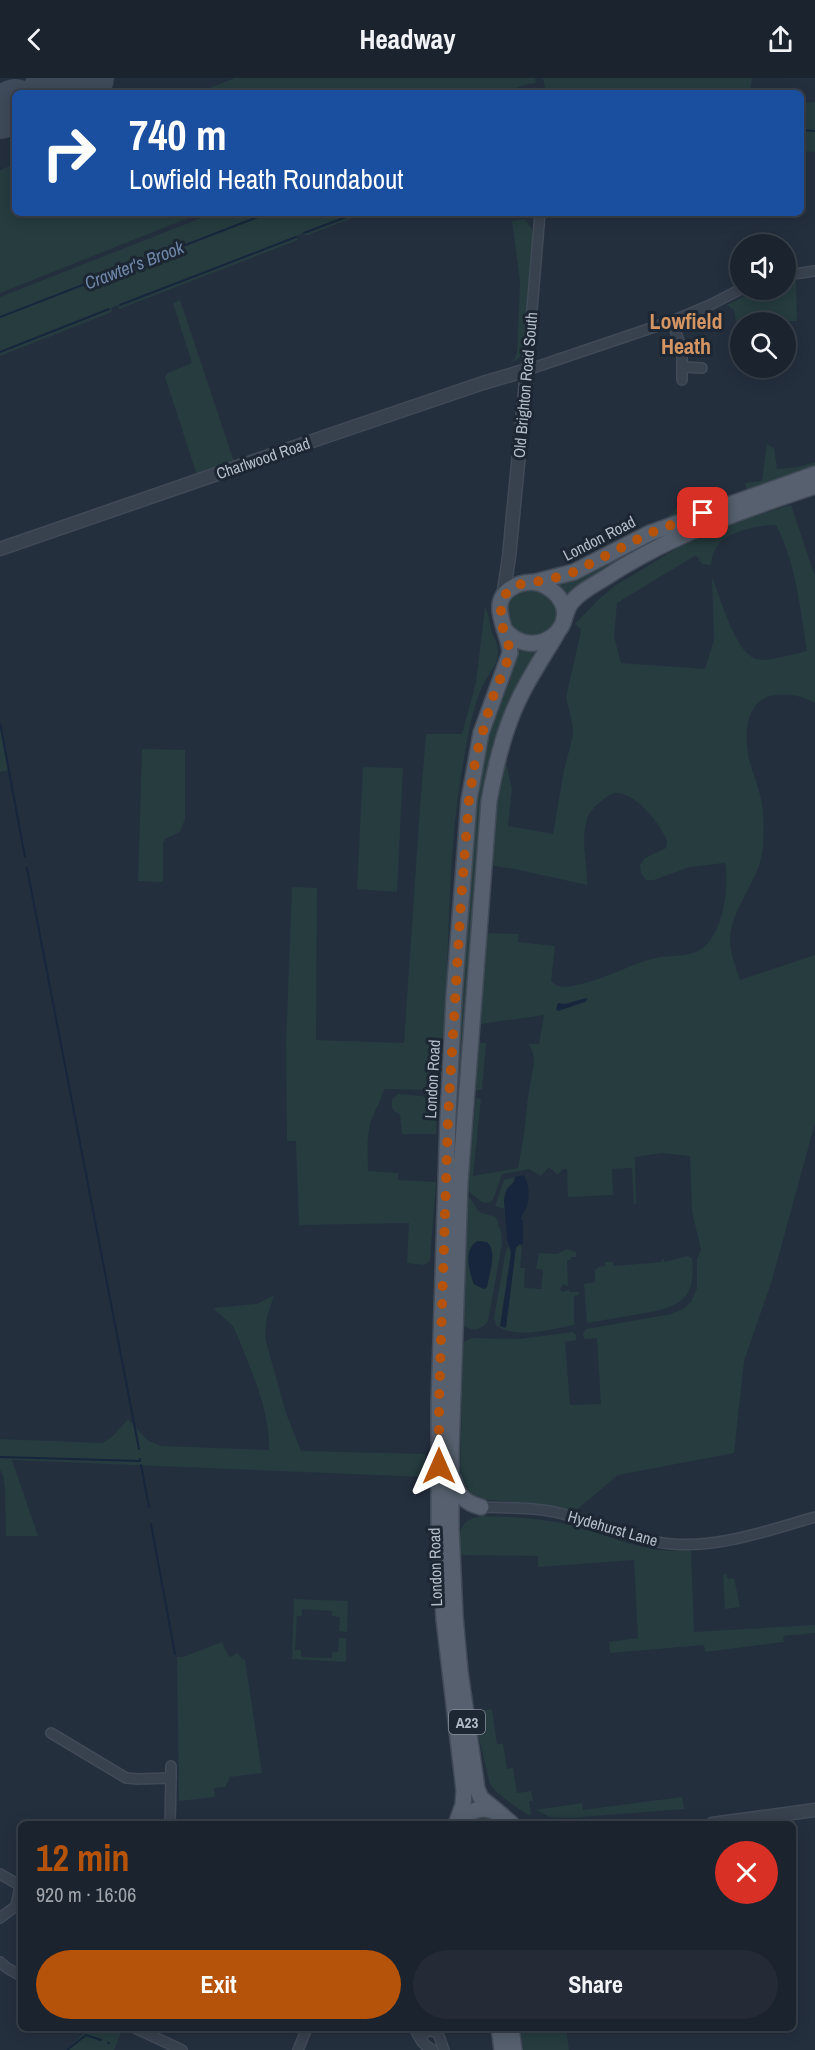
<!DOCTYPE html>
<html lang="en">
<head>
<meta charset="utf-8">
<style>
	:root { --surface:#1b232e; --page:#242b36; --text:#f1f3f6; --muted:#a0a4aa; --line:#39404a; --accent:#b45309 }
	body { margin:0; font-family:"Archivo Narrow",sans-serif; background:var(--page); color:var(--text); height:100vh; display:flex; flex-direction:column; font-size:22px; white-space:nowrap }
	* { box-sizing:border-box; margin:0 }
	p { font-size:20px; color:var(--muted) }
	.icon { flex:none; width:33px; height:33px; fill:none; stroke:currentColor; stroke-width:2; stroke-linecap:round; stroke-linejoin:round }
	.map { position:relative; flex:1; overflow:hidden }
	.side { position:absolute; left:18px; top:1743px; width:778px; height:210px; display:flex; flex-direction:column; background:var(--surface); border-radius:9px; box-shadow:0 3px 15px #0003,0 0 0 2px var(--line) }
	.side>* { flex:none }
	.top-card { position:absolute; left:12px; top:12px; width:792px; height:126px; border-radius:9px; box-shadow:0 3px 15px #0003,0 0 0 2px var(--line); background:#1a4fa0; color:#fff; overflow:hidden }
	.fabs { position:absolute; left:730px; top:156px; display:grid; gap:12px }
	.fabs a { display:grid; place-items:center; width:66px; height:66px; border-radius:50%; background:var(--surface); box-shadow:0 3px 15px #0003,0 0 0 2px var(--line); font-size:30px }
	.pin { position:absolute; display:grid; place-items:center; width:51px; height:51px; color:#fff; margin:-26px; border-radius:12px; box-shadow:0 3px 9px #0006 }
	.me { position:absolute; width:66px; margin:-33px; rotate:0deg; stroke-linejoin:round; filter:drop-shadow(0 0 4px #0008) }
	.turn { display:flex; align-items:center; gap:21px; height:126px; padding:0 18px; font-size:27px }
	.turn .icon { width:78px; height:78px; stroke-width:2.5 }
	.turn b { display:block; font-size:42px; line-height:51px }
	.round { display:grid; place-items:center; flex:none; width:63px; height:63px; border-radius:32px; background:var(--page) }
	.summary { display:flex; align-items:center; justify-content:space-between; height:102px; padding:0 18px }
	h1 { font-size:36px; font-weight:800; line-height:45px; color:var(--accent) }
	.primary-button { display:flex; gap:12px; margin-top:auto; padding:12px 18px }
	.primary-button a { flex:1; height:69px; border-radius:36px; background:var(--accent); color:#fff; font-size:24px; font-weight:800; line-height:69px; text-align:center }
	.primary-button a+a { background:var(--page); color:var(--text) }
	header { display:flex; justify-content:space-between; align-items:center; height:78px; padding:0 18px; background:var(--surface); font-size:27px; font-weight:800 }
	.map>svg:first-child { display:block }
</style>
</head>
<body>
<header><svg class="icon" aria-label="back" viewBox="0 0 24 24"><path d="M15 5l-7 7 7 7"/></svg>Headway<svg class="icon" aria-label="share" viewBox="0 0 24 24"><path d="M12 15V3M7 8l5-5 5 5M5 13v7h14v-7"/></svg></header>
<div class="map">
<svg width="815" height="1972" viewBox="0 0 815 1972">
	<rect width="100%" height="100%" fill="#242f3e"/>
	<!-- green -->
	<g fill="#263c3f" fill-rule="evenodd">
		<path d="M235,0H535L536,5L524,7L503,15H197Z"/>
		<path d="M543,0H752L750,13L703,15H546Z"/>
		<path d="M815,24V74L801,73V25Z"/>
		<path d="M15,86V135H201L0,215V92Z"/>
		<path d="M214,135H366L308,157H304L303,155L296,158L298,162L119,231L118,227L111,230L112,234L0,278V219Z"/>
		<path d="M525,141L532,151L534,157L523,271L519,280L510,286L514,282L517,275L520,203L512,143Z"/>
		<path d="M796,202L797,243L741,244V255L738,256L734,232L727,227L757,212H786V204Z"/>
		<path d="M180,222L234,384L197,397L165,299L168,295L192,285L173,225Z"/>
		<path d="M767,366L774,370L777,391L799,389L815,384V392L670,443L668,437L673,435L676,430L679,429L681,434L747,411L745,405L762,403Z"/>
		<path d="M791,427L815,499V625C804,618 788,615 775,617C747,621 744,653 748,676C751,692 758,706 761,721C764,735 764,752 763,767C762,801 731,828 730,862C730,875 736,890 740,902L815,877V1045L772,1202L744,1283L734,1375L618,1397L574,1434L547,1428L471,1420L460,1406L463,1267L465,1263L472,1260L519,1261L573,1254L576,1257V1262L565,1264L570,1327L601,1326L597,1260L584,1261L583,1255L586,1251L671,1236L683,1231L691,1224L697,1210V1181L701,1172L692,1133L690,1078L662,1075L635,1079L636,1126H634L632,1090L612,1091L613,1117L568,1119L567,1091H563L558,1097L549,1089L541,1098L529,1091L502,1096L493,1122L489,1125L482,1124L467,1112L476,1020L481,1021L473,1098L518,1090L524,1056L528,1019L534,985L533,975L529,966H539L544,937L481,946L484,855L519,856L518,864L555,868L551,903C557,910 564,909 572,908C603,903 630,885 661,879C675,877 694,879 705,868C724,850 729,810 725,785L689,789L654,802H646L641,795L640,787L645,780L666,770L667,762C660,746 637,716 617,715C611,714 606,720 601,723C595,729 589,733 587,742C580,764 588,785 587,807L524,793L491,787L500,701L505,680L512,711L508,748L553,756L564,692L573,657V649L566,619L581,553V551L575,546L598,522L616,507L691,462L738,443ZM776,447C796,485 800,531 807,573C794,576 768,584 756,581C735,575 720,518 712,499L714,562L705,591L621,585L614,559L617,525L696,477L702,486L711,487C712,482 712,477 715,472C723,454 758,447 776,447Z"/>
		<path d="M694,445L569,522L554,505Z"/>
		<path d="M537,510L555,523C560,545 556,547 539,560L516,555C499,529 507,515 537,510Z"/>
		<path d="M485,529C489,536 489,543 491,551C493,560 499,565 498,576C497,588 489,595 484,605C475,622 468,655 465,675C444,784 451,897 441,1008L435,1012L384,1011C381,1023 375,1032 371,1043C366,1058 368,1078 368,1093L398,1095V1102L436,1104L430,1181L429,1184L424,1187L407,1185L409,1145L299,1147L296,1063H287L286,967L292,809L317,810L316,962L404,965L420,729L426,656H462L476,604Z"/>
		<path d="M515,570L538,573L492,687L447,1218L467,795L484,665Z"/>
		<path d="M0,646L9,692L0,694Z"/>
		<path d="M142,671L185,672V741L180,754L165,761L163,765V804L138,803Z"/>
		<path d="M363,689L403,690L397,814L357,811Z"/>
		<path d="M479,965H486L482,1012H476Z"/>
		<path d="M398,1016L422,1018L435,1024L437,1027L436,1056H402L400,1036L395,1034L392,1030V1021Z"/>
		<path d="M515,1099C514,1106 511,1105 507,1111C504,1117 504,1125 505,1131L495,1128L504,1102Z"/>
		<path d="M465,1117L470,1120L479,1134L496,1139L501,1155L502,1166L488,1243C481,1252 473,1254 464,1248ZM477,1163L492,1180L487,1209L484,1211L474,1206C469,1192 463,1172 477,1163Z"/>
		<path d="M510,1167L522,1168L520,1190H525L524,1210L541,1211L543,1192L536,1191L539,1175L557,1176L567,1171L576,1174V1179H571V1182H567L568,1208L563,1206L560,1211L562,1214L569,1212L570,1214H579V1217L574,1218V1247C551,1251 516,1262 496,1247L494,1240L506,1172Z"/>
		<path d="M688,1178L692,1180C697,1224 677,1230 639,1236C622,1239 605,1242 587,1245L584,1206L595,1204V1191H598V1189L605,1188V1184H613L614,1188L662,1184V1180L665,1184Z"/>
		<path d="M274,1217L267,1239L265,1260L286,1335L301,1373L425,1376V1399L12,1382L38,1458H6L5,1410L3,1397L0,1392V1361L103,1365L114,1357L128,1341L147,1362L161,1368L269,1372C270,1332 252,1295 238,1259L233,1248L213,1230L257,1226Z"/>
		<path d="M482,1438C513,1439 544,1440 574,1448C617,1459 645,1477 691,1472L694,1554L815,1547V1555L783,1558L784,1564L705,1574L704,1567L610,1575L609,1564L638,1560L634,1482L538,1489V1478L459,1477C459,1456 457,1442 482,1438Z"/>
		<path d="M726,1496L728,1501L734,1500L740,1529L725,1531L723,1497Z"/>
		<path d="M294,1521L348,1523L347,1554L339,1553L340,1539L332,1538V1533L302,1531V1538H297L295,1572H301V1579L332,1580V1574H338L339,1560H346V1584L292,1581Z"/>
		<path d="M222,1564L229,1579L238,1575L242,1581L245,1582L262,1695L230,1699L225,1709L214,1710L215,1719L179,1723L177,1579H183Z"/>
		<path d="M492,1631L497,1666H503L507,1691L513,1690L517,1715L531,1713L533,1723H529L531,1737H528C515,1728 499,1719 490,1706L473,1634Z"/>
		<path d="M682,1719L684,1731L569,1740L550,1739L535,1732L582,1725L583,1732Z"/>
		<path d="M490,1738L503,1746H469L479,1739Z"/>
		<path d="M89,1950H113L121,1955L114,1972H66Z"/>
		<path d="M520,1950H566L569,1972H523Z"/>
	</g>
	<!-- water -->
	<g fill="#17263c">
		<path d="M586,920L588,921L585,924L558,933L556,931L558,925L565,926Z"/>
		<path d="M524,1097C529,1105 530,1118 527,1128C525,1134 522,1135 521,1142H523V1166H519L516,1170L506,1250L500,1248L511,1175L507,1161L504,1121L507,1111L514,1104L515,1099Z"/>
		<path d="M478,1163L487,1164C498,1174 489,1195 487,1209L484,1211L474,1206C469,1192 463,1171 478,1163Z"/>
	</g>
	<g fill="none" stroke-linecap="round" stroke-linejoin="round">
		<!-- stream -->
		<g stroke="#17263c" stroke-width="2">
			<path d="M801,52L815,53"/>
			<path d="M304,155L357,135"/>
			<path d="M120,227L296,159"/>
			<path d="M0,239L268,135"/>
			<path d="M0,274L109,231"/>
			<path d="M0,645L25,779"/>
			<path d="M27,790L139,1371"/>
			<path d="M0,1379L140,1383V1381"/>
			<path d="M141,1387L149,1429"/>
			<path d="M151,1446L175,1576"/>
			<path d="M108,1965H109"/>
			<path d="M67,1972L86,1957L101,1962"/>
		</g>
		<!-- taxiway -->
		<path stroke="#3f4a5a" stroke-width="21" d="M77,4L84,0"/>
		<!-- runway -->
		<g stroke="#3f4a5a" stroke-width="54">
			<path d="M49,15L87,0"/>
			<path d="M0,34L15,28"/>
		</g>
		<defs>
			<g id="minor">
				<path d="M540,135L527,292L672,243L710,227L741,211"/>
				<path d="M786,197L815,193"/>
				<path d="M672,243L682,272V302"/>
				<path d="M683,289L702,290"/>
				<path d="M481,1429C508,1430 536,1429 563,1436C600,1445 633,1463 672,1466C721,1470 769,1452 815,1439"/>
				<path d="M51,1655L126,1700L138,1701L171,1700L170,1746"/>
				<path d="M171,1700V1688"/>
				<path d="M0,1796L21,1808"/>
				<path d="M0,1840L16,1828L20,1808"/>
				<path d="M0,1884L7,1890L21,1898"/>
				<path d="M135,1950L182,1972"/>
				<path d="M414,1950L422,1964"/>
				<path d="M298,1972L307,1950"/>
				<path d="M433,1972L425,1967L422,1962L423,1956L428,1952L438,1955L444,1972"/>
			</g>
			<g id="tertiary">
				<path d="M0,471L318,361L483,305L527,292L509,479L503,519"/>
				<path d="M712,1746L815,1732"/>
			</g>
			<g id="primary">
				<path d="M535,504L574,494L650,455L815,396"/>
				<path d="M564,542C566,536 567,530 571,525C580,513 596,506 608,498C673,456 743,432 815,408"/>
				<path d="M454,1402C457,1417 465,1425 481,1429"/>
				<path d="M503,1738L481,1720L477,1711L460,1594L455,1538L451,1451V1375L460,1103L489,723C494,696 500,668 510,642C521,612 539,585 556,557"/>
				<path d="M456,1746L463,1727L464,1712L444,1541L439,1450V1325L448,1039L454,918L469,722L481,655L510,575C510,554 484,523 515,508C521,505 531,503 538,505C544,506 549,510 554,514C587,545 535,588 504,551"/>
				<path d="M458,1746C475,1724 494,1729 512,1746"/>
				<path d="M499,1950L502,1972"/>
				<path d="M511,1950L514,1972"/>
			</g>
		</defs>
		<!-- minor casing -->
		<use href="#minor" stroke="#414a57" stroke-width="12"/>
		<!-- tertiary casing -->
		<use href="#tertiary" stroke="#414a57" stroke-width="15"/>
		<!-- primary casing -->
		<use href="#primary" stroke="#414a57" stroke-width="18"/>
		<!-- minor -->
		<use href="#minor" stroke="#38414e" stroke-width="9"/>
		<!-- tertiary -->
		<use href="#tertiary" stroke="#38414e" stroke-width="12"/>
		<!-- primary -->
		<use href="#primary" stroke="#56606e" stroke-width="15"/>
	</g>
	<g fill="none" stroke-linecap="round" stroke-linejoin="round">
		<!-- route -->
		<path stroke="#b45309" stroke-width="10" stroke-dasharray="0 18" d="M439,1388V1325L448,1040L461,823L469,722L476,678L491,624L510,576L508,564L500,542L502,523L507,514L513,509L524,505L548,502L574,494L650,455L703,435"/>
	</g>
	<g text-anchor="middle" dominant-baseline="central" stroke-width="6" stroke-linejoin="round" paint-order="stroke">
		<!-- shield labels -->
		<rect fill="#1d2633" stroke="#878f9c" stroke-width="1.5" x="449" y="1632" width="36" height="24" rx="4.5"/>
		<g font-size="15" font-weight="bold" fill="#b4bcc9">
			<text x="467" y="1644">A23</text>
		</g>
		<!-- street labels -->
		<g font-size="16" fill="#b4bcc9" stroke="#1d2633">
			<text transform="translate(525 307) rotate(-85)">Old Brighton Road South</text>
			<text transform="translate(263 380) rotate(-19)">Charlwood Road</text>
			<text transform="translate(599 460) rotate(-27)">London Road</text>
			<text transform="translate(432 1001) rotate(-87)">London Road</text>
			<text transform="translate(613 1450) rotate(16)">Hydehurst Lane</text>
			<text transform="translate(435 1489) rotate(-92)">London Road</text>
		</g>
		<!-- water labels -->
		<g font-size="18" font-style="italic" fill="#6d86a8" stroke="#1d2633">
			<text transform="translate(134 187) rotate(-21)">Crawter's Brook</text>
		</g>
		<!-- district labels -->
		<g font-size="22" font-weight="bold" fill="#d59563" stroke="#1d2633">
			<text x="686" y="243">Lowfield<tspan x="686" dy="25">Heath</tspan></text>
		</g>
	</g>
</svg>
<div class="fabs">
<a><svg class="icon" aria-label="sound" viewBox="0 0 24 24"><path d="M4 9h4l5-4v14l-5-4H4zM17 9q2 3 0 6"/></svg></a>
<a><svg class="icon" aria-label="search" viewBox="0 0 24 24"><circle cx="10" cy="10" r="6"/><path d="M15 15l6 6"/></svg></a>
</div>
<div class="pin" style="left:703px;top:435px;background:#d93025"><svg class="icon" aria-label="arrive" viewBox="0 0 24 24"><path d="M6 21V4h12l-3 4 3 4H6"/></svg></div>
<svg class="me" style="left:439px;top:1388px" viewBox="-20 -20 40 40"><path d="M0-17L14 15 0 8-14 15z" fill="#b45309" stroke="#fff" stroke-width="4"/></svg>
<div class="top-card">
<div class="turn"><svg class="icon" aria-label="right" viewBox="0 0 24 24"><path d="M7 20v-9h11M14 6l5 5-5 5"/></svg><div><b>740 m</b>Lowfield Heath Roundabout</div></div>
</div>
<section class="side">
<div class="summary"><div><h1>12 min</h1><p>920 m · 16:06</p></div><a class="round" style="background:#d93025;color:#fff"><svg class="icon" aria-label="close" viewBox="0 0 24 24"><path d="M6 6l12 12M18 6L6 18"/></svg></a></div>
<div class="primary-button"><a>Exit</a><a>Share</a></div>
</section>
</div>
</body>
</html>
